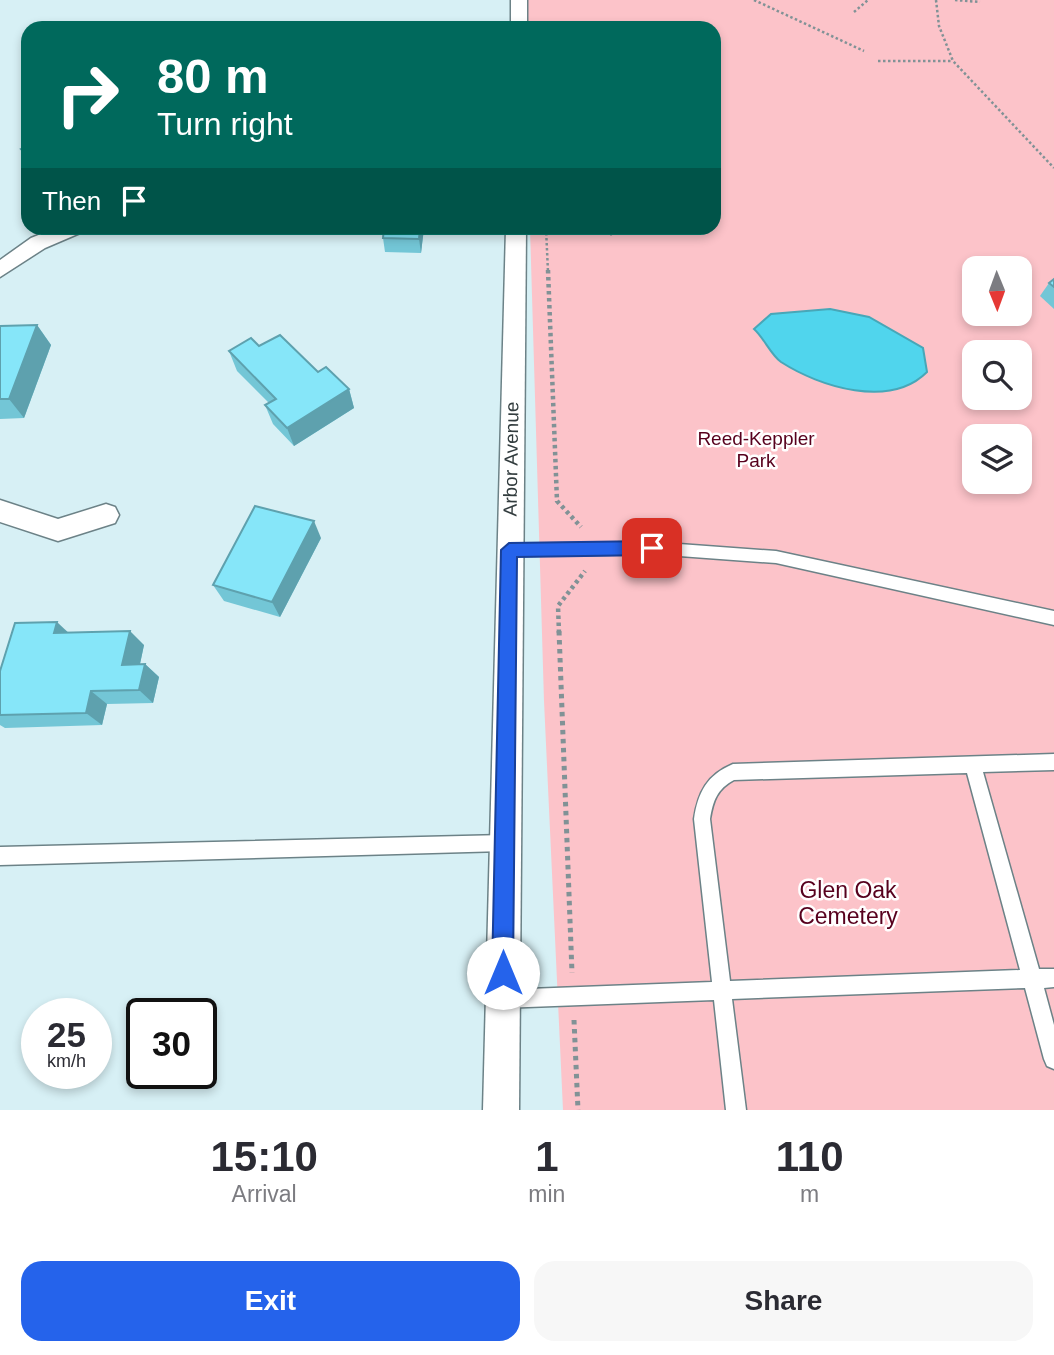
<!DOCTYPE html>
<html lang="en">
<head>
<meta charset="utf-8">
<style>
	:root { --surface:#fff; --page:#f7f7f7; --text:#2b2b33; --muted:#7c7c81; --accent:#2563eb }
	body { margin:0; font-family:Helvetica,sans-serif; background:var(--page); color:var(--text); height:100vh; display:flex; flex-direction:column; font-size:26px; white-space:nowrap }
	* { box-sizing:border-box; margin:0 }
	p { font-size:23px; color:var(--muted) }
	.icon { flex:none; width:38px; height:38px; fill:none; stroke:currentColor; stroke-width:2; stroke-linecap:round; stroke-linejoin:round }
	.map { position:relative; height:1110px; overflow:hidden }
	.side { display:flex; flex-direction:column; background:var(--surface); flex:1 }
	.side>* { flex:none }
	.banner { position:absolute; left:21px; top:21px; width:700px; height:214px; border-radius:21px; box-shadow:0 4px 10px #0003; background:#00695c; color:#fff; overflow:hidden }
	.needle { width:46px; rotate:179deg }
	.tools { position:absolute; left:962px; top:256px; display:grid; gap:14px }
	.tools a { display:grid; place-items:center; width:70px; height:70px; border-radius:14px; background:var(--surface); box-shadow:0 4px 10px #0003; font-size:35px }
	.speed { position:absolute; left:21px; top:998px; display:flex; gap:14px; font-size:35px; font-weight:700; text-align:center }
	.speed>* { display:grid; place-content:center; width:91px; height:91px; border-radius:50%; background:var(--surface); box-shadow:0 4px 10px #0003; line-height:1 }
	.speed small { font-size:18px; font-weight:400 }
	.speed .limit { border:4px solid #111; border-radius:10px; background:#fff; color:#111 }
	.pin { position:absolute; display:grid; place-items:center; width:60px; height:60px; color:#fff; margin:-30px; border-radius:14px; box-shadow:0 4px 10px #0006 }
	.me { position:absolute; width:77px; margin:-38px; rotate:0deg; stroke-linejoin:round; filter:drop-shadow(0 0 5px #0008) }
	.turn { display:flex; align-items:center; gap:24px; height:147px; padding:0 21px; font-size:32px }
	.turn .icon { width:91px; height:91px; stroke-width:2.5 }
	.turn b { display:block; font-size:49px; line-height:60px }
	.then { display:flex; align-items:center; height:66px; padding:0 21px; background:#0003; gap:14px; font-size:26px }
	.eta { display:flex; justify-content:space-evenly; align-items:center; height:119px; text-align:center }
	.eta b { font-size:42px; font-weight:800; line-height:49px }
	.cta { display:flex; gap:14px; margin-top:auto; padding:14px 21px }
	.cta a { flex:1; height:80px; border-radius:21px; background:var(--accent); color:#fff; font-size:28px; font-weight:800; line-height:80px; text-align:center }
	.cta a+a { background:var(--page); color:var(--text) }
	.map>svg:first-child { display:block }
</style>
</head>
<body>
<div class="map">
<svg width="1054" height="1110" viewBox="0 0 1054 1110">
	<rect width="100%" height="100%" fill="#d7f0f5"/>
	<!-- green -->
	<path fill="#fcc3c9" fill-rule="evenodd" d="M523,0H1054V1110H563L544,701L530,228H714V28H524ZM975,268H1020V313H975ZM975,352H1020V397H975ZM975,436H1020V481H975Z"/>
	<!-- water -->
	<path fill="#50d5ed" stroke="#47a7b8" stroke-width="2" d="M830,309L869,317L923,348L927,372C890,409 820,387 781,362C771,355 764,338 754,329L771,314Z"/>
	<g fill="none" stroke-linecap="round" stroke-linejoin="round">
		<defs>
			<g id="lane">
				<path d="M605,228H615L616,230L611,234Z"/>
				<path d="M652,542L776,551L1054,611V625L776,563L652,554L509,556L504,554L502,550L504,546L509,544Z"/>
				<path d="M1054,754V770L983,772L1039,969H1054V987L1044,988L1054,1025V1069L1047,1066L1044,1059L1025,988L732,999L746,1110H726L714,1000L503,1008L496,1006L494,999L496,992L503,990L712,982L694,819C698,792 707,775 733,764ZM967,773L1020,970L730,981L710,819C713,801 717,789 734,780Z"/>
				<path d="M504,835L510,837L512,843L510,849L504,851L0,865V847Z"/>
			</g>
			<g id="street">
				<rect x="511" y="0" width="16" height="28"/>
				<path d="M56,228H83L80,233L45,248L0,277V260L31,238Z"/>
				<path d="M506,228H526L519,1110H483Z"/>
				<path d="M0,500L58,519L106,504L115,507L119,515L115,523L58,541L0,522Z"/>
			</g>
		</defs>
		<!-- lane casing -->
		<use href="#lane" stroke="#6c8287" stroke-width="3"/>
		<!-- street casing -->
		<use href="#street" stroke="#6c8287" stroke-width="3"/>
		<!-- path-far2 -->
		<g stroke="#819296" stroke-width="2.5" stroke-dasharray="2.5 2.5" stroke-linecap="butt">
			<path d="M754,0L864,51"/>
			<path d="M936,0L939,26L953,61L1054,168"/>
			<path d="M955,0L980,2"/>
			<path d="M854,12L868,0"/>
			<path d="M878,61H953"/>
			<path d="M546,228L548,272"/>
		</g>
		<!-- path-far1 -->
		<g stroke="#819296" stroke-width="4.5" stroke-dasharray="3.5 3.5" stroke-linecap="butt">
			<path d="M548,270L557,501L581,527"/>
			<path d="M559,633L558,606L585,571"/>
		</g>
		<!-- path -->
		<g stroke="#819296" stroke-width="5" stroke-dasharray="4.5 4.5" stroke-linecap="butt">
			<path d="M559,631L572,973"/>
			<path d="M574,1020L578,1110"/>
		</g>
		<!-- lane -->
		<use href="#lane" fill="#fff" fill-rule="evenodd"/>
		<!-- street -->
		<use href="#street" fill="#fff" fill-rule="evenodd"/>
	</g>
	<!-- wall -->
	<g fill="#73c6d6">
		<path d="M384,228H424L421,253L385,252L383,238Z"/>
		<path d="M1054,279V309L1040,296L1049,283Z"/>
		<path d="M37,325L51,345L24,418L0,419V326Z"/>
		<path d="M259,346L318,372L349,389L354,408L294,446L273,424L265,405L269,403L237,371L229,351Z"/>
		<path d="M321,538L280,617L224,601L213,585Z"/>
		<path d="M68,633L144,645L140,664H145L159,677L153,703L107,704L102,725L5,728L0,725V671Z"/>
	</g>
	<!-- shaded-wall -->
	<g fill="#5ea1ae">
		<path d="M420,228H424L421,253L419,239Z"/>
		<path d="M37,325L51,345L24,418L9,399Z"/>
		<path d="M349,389L354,408L294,446L287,428Z"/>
		<path d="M314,521L321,538L280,617L272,602Z"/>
		<path d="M57,622L73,637L54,633Z"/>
		<path d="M130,631L144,645L137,678L122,665Z"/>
		<path d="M145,664L159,677L153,703L139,690Z"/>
		<path d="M91,691L107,704L102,725L86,713Z"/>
	</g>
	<!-- building -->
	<g fill="#86e6f9" stroke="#5ea1ae" stroke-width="2">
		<path d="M28,146V156L21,149Z"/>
		<path d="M384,228H420L419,239L383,238Z"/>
		<path d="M1054,279V287L1049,283Z"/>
		<path d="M37,325L9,399H0V326Z"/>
		<path d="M280,335L318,372L326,367L349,389L287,428L265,405L276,399L229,351L251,338L259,346Z"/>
		<path d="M255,506L314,521L272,602L213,585Z"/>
		<path d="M57,622L54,633L130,631L122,665L145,664L139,690L91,691L86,713L0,715V671L15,623Z"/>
	</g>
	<!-- route -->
	<path fill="#2563eb" stroke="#184099" stroke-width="2" d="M652,541L660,548L652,555L517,557L513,973L510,981L503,984L495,981L492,973L501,550L509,543Z"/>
	<g text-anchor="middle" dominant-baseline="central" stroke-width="5" stroke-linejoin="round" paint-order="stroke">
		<!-- park labels -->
		<g font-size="19" fill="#57001d" stroke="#fff">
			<text x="756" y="438">Reed-Keppler<tspan x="756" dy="22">Park</tspan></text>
		</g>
		<!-- street labels -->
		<g font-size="19" fill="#323c3e" stroke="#fff">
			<text transform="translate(511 459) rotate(-89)">Arbor Avenue</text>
		</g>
		<!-- near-park labels -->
		<g font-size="23" fill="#57001d" stroke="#fff">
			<text x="848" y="890">Glen Oak<tspan x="848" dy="26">Cemetery</tspan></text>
		</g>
	</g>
</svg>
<div class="tools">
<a><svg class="needle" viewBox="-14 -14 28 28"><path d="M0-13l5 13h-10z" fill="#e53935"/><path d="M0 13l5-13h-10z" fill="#7c7c81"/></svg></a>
<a><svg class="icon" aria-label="search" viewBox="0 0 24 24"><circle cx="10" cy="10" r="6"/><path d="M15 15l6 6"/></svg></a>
<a><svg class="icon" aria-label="layers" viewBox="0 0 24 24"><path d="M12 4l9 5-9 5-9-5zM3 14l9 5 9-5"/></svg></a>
</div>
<div class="speed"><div>25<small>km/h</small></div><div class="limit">30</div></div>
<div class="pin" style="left:652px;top:548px;background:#d93025"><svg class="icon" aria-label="arrive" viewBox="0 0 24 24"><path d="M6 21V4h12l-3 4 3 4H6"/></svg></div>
<svg class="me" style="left:503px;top:973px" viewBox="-20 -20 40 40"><circle r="19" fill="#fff"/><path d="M0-13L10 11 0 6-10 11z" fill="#2563eb"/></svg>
<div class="banner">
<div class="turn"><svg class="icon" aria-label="right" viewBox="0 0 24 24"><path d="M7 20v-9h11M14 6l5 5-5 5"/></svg><div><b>80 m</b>Turn right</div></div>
<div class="then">Then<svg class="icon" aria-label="arrive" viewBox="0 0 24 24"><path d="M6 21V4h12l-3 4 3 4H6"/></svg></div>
</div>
</div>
<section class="side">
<div class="eta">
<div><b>15:10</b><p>Arrival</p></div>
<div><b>1</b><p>min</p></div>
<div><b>110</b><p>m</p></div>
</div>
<div class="cta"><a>Exit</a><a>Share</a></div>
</section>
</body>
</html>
